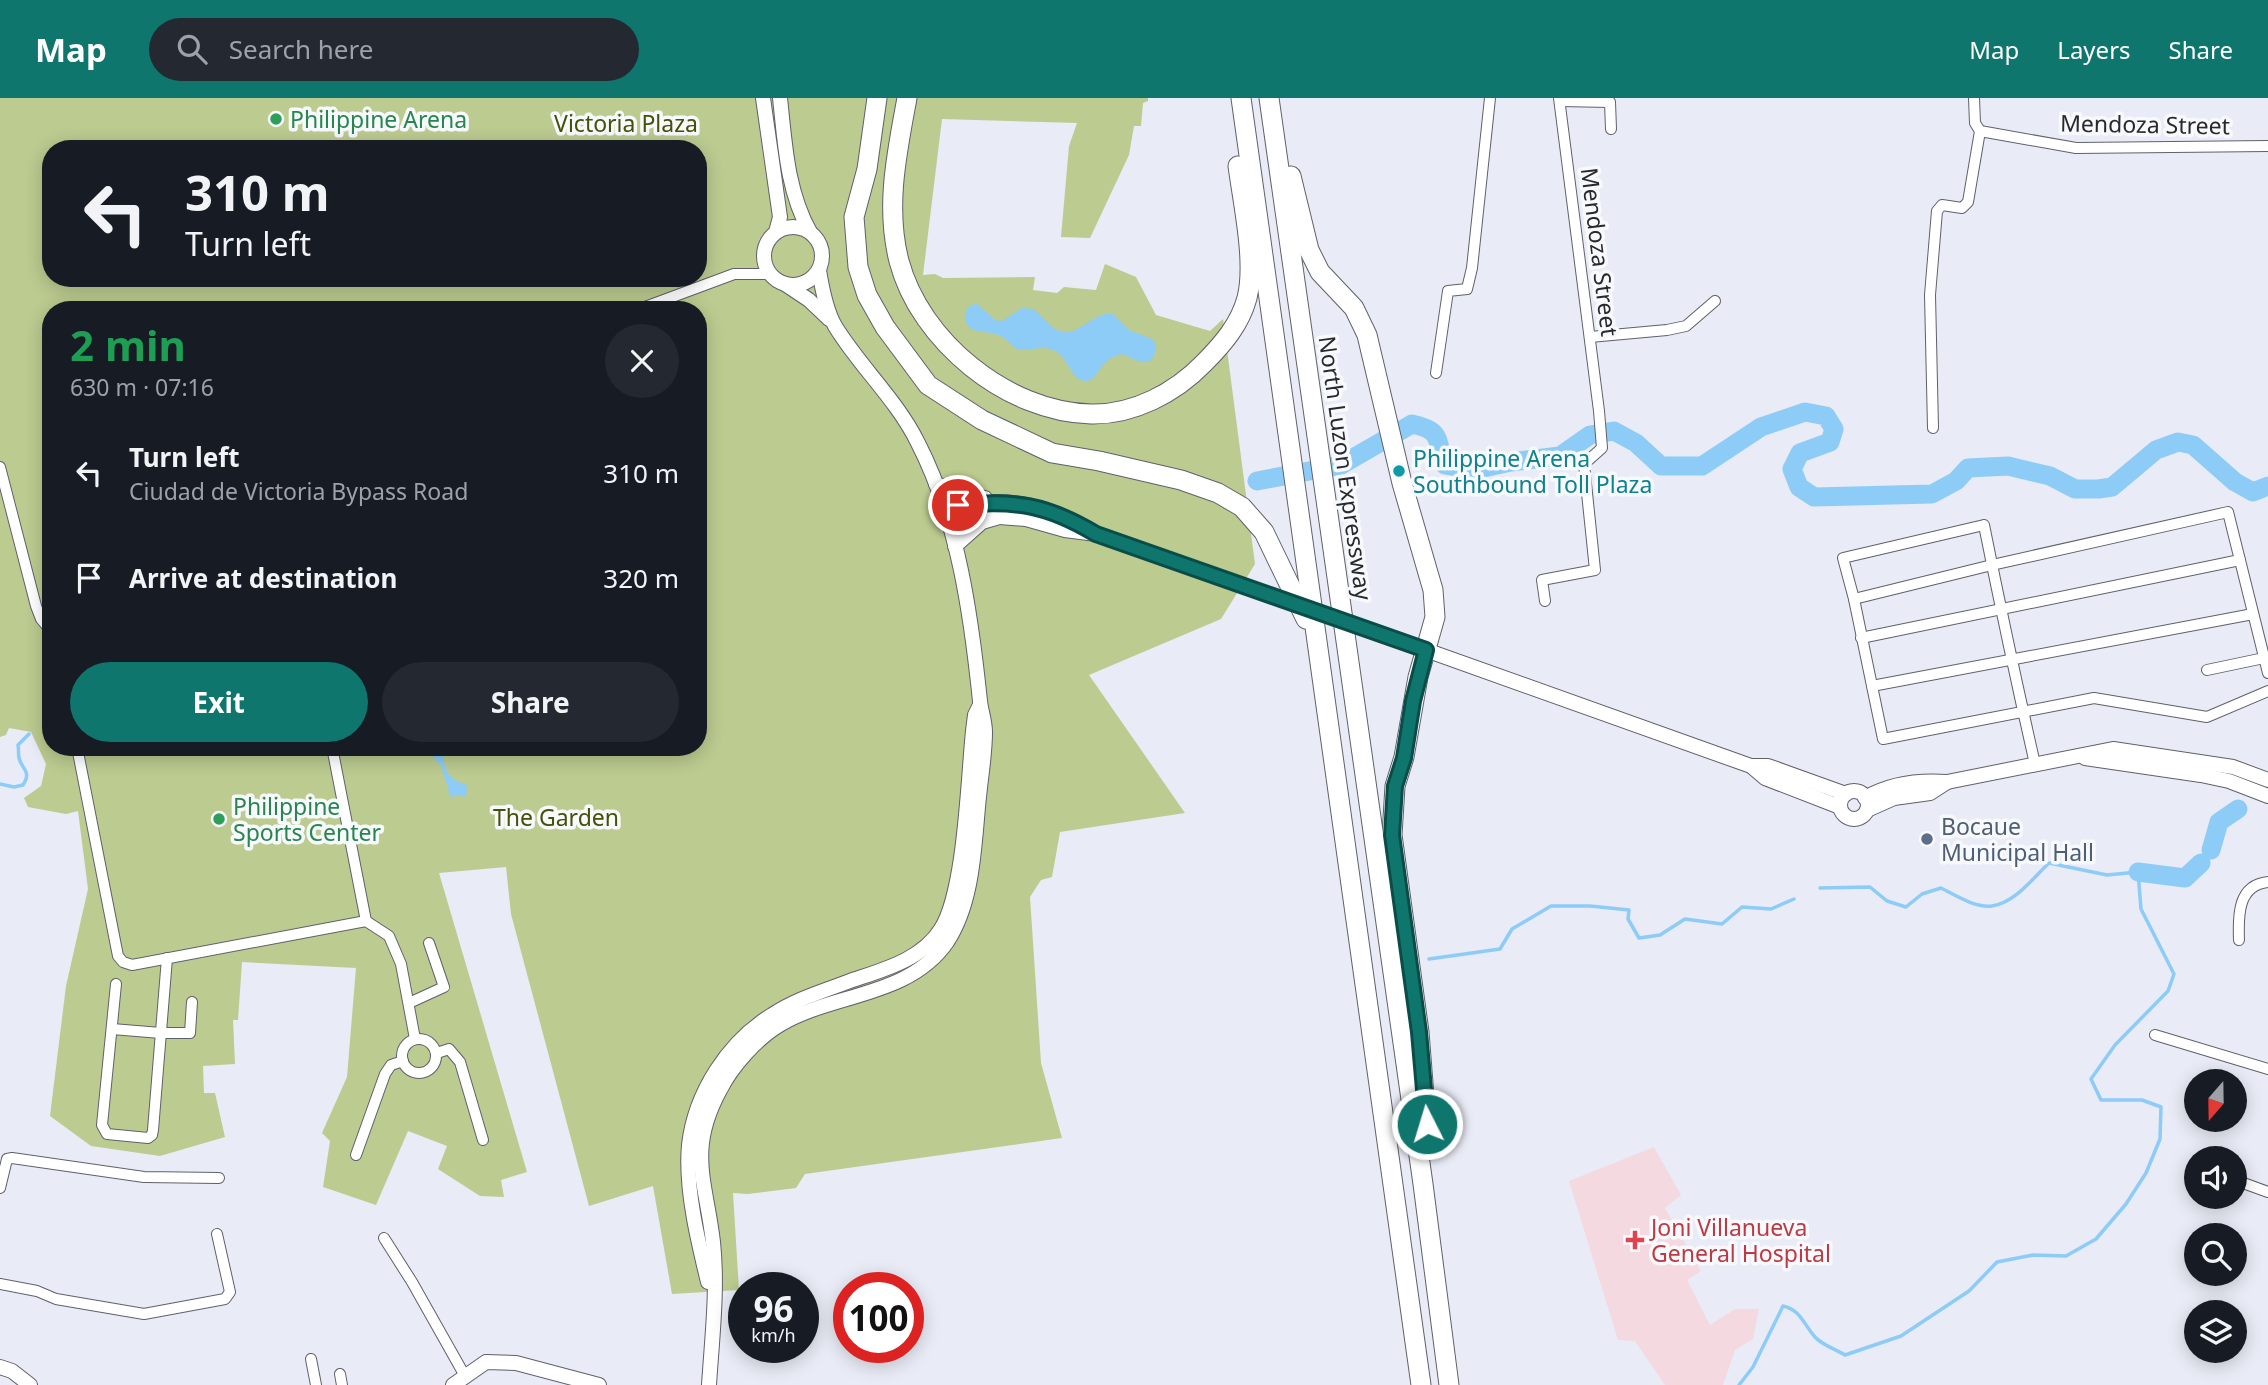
<!DOCTYPE html>
<html lang="en">
<head>
<meta charset="utf-8">
<style>
	:root { --surface:#171b24; --page:#242831; --text:#f1f3f6; --muted:#9ea1a6; --accent:#0f766e }
	body { margin:0; font-family:"Noto Sans",sans-serif; background:var(--page); color:var(--text); height:100vh; display:flex; flex-direction:column; font-size:26px; white-space:nowrap }
	* { box-sizing:border-box; margin:0 }
	p { font-size:23px; color:var(--muted) }
	.icon { flex:none; width:38px; height:38px; fill:none; stroke:currentColor; stroke-width:2; stroke-linecap:round; stroke-linejoin:round }
	.map { position:relative; flex:1; overflow:hidden }
	.panel { position:absolute; left:42px; top:203px; width:665px; height:455px; display:flex; flex-direction:column; background:var(--surface); border-radius:28px; box-shadow:0 4px 18px #0003 }
	.panel>* { flex:none }
	.hud { position:absolute; left:42px; top:42px; width:665px; height:147px; border-radius:28px; box-shadow:0 4px 18px #0003; background:#171b24; color:var(--text); overflow:hidden }
	.needle { width:46px; rotate:200deg }
	.controls { position:absolute; left:2184px; top:971px; display:grid; gap:14px }
	.controls a { display:grid; place-items:center; width:63px; height:63px; border-radius:50%; background:var(--surface); box-shadow:0 4px 18px #0003; font-size:35px }
	.speed { position:absolute; left:728px; top:1174px; display:flex; gap:14px; font-size:35px; font-weight:700; text-align:center }
	.speed>* { display:grid; place-content:center; width:91px; height:91px; border-radius:50%; background:var(--surface); box-shadow:0 4px 18px #0003; line-height:1 }
	.speed small { font-size:18px; font-weight:400 }
	.speed .limit { border:10px solid #d22; background:#fff; color:#111 }
	.pin { position:absolute; display:grid; place-items:center; width:60px; height:60px; color:#fff; margin:-30px; border:4px solid #fff; border-radius:50%; box-shadow:0 2px 7px #0007 }
	.me { position:absolute; width:77px; margin:-38px; rotate:355deg; stroke-linejoin:round; filter:drop-shadow(0 0 5px #0008) }
	.turn { display:flex; align-items:center; gap:24px; height:147px; padding:0 28px; font-size:32px }
	.turn .icon { width:91px; height:91px; stroke-width:2.5 }
	.turn b { display:block; font-size:49px; line-height:60px }
	.round { display:grid; place-items:center; flex:none; width:74px; height:74px; border-radius:37px; background:var(--page) }
	.headline { display:flex; align-items:center; justify-content:space-between; height:119px; padding:0 28px }
	h1 { font-size:42px; font-weight:700; line-height:52px; color:#1e9e55 }
	.primary-button { display:flex; gap:14px; margin-top:auto; padding:14px 28px }
	.primary-button a { flex:1; height:80px; border-radius:42px; background:var(--accent); color:#fff; font-size:28px; font-weight:700; line-height:80px; text-align:center }
	.primary-button a+a { background:var(--page); color:var(--text) }
	ul { padding:0; list-style:none }
	li { display:flex; align-items:center; gap:21px; height:105px; padding:0 28px }
	li div { flex:1 }
	li b { display:block; font-size:26px }
	li em { font-style:normal }
	header { display:flex; align-items:center; gap:42px; box-sizing:border-box; height:98px; padding:0 35px; background:var(--accent); color:#fff }
	header strong { font-size:33px }
	nav { display:flex; gap:38px; margin-inline-start:auto; font-size:24px }
	.search { width:490px; height:63px; background:var(--page); display:flex; align-items:center; gap:18px; box-sizing:border-box; padding:0 24px; border-radius:38px; color:var(--muted); font-size:26px }
	.map>svg:first-child { display:block }
</style>
</head>
<body>
<header>
<strong>Map</strong>
<div class="search"><svg class="icon" aria-label="search" viewBox="0 0 24 24"><circle cx="10" cy="10" r="6"/><path d="M15 15l6 6"/></svg>Search here</div>
<nav><a>Map</a><a>Layers</a><a>Share</a></nav>
</header>
<div class="map">
<svg width="2268" height="1287" viewBox="0 0 2268 1287">
	<rect width="100%" height="100%" fill="#e9ebf6"/>
	<!-- medical -->
	<path fill="#f4dae0" d="M1654,1049L1681,1097L1665,1110L1701,1173L1687,1182L1710,1227L1735,1211H1759L1753,1241L1735,1252L1723,1287H1665L1635,1243L1618,1242L1569,1083Z"/>
	<!-- green -->
	<path fill="#bccb90" fill-rule="evenodd" d="M0,0H1148V3L1143,5L1141,28H1134L1129,57L1090,140L1061,139L1069,48L1077,25L942,21L923,177L935,176L943,180L1035,179L1033,192L1057,195L1064,189L1096,192L1105,166L1136,179L1156,217L1210,233L1223,221L1255,466L1221,521L1089,577L1185,715L1060,734L1052,779L1041,782L1030,799L1041,965L1062,1040L805,1076L796,1090L748,1096L733,1095L739,1192L672,1196L653,1088L589,1108L511,816L506,769L439,775L527,1074L501,1082L504,1099L480,1098L438,1071L447,1048L408,1033L376,1107L323,1089L330,1043L322,1035L347,979L356,870L242,864L238,922H233L235,966L203,968L204,995H215L225,1039L160,1058L91,1048L50,1018L66,888L88,791L78,713L66,716L28,709L24,700L41,688L46,666L31,634L9,630L6,637L0,639ZM51,51H698V180H51ZM51,212H698V649H51Z"/>
	<!-- water -->
	<g fill="#8dccf6">
		<path d="M976,205L995,222L1002,223L1022,210L1034,211C1039,216 1044,222 1050,227C1074,248 1087,216 1112,215L1129,232L1152,241L1156,247C1154,273 1139,264 1123,256C1115,258 1109,260 1104,266C1098,272 1095,284 1084,283C1070,281 1067,255 1050,251C1040,248 1033,252 1023,252C1013,253 1009,242 1001,238C986,231 958,239 967,210Z"/>
		<path d="M427,649H441C446,671 444,680 467,687L466,699L455,697L451,700L441,668L429,654Z"/>
	</g>
	<g fill="none" stroke-linecap="round" stroke-linejoin="round">
		<!-- stream -->
		<g stroke="#8dccf6" stroke-width="3.5">
			<path d="M0,686L14,689L23,687C32,673 22,672 19,660C18,655 19,651 18,647L29,636"/>
			<path d="M1429,861L1500,851L1512,831L1551,808H1590L1629,812L1628,821L1639,840L1660,837L1685,821L1722,826L1742,809L1771,811L1794,801"/>
			<path d="M1739,1287L1753,1269L1783,1208C1801,1212 1804,1227 1815,1239C1822,1247 1835,1251 1845,1257L1901,1238L1969,1193L1997,1164L2033,1157L2066,1158L2096,1141L2126,1106L2146,1075L2160,1041L2161,1009L2142,1002H2101L2091,981L2115,947L2168,893L2174,876L2141,811L2138,774L2107,777L2049,765C2033,780 2015,805 1992,808C1975,810 1955,797 1941,790L1922,796L1906,809L1887,803L1870,789L1820,790"/>
		</g>
		<!-- river -->
		<g stroke="#8dccf6" stroke-width="19">
			<path d="M1257,383L1341,367L1412,326C1443,333 1435,340 1445,367L1474,372L1511,364L1560,358L1590,337L1614,333L1636,345L1661,368H1702L1761,329L1805,314L1826,318L1834,331L1830,344L1800,355L1792,371L1799,389L1814,399L1932,396L1956,383L1968,370L2008,368L2050,378L2075,391H2098L2112,389L2156,352L2178,344L2193,347L2235,384L2253,394L2268,388"/>
			<path d="M2211,752L2219,724L2238,711"/>
			<path d="M2138,774L2185,780L2201,765"/>
		</g>
		<defs>
			<g id="street">
				<path d="M1560,3L1610,4L1611,31"/>
				<path d="M1980,33L2076,50L2268,48"/>
				<path d="M637,212L734,176H772"/>
				<path d="M1590,239L1667,232L1686,228L1715,203"/>
				<path d="M1436,275L1448,193L1467,191L1472,170L1490,0"/>
				<path d="M1933,330L1930,197L1937,113L1942,107L1962,110L1968,104L1980,33L1975,25L1974,0"/>
				<path d="M0,369L36,508L41,521L51,533"/>
				<path d="M1854,501L1992,467L2228,414L2268,575"/>
				<path d="M1545,503L1542,482L1595,472L1584,366L1602,350L1599,313L1559,0"/>
				<path d="M1861,540L2240,462"/>
				<path d="M2207,572L2264,560"/>
				<path d="M1872,588L2253,516"/>
				<path d="M77,649L118,858L123,864L132,867L366,823L332,649"/>
				<path d="M2035,666C2017,587 2000,507 1984,427L1843,460L1854,501L1883,641L2094,600L2207,619L2268,593"/>
				<path d="M366,823L389,838L401,866L415,941"/>
				<path d="M2239,842C2238,817 2238,787 2268,784"/>
				<path d="M116,886L102,1027L107,1036L148,1040L152,1037L153,1032L167,860"/>
				<path d="M409,905L444,889L429,845"/>
				<path d="M112,931L161,935H190L192,904"/>
				<path d="M2155,937L2268,971"/>
				<circle cx="419" cy="958" r="17"/>
				<path d="M437,955L449,951L460,964L483,1042"/>
				<path d="M356,1057L385,976L391,967L403,963"/>
				<path d="M2235,1082L2268,1094"/>
				<path d="M0,1090L7,1061L12,1060L144,1079L219,1080"/>
				<path d="M384,1140L412,1184L465,1278"/>
				<path d="M0,1186L37,1193L56,1201L144,1216L225,1201L230,1194L217,1136"/>
				<path d="M311,1261L316,1287"/>
				<path d="M340,1276L342,1287"/>
			</g>
			<g id="secondary">
				<path d="M763,0L780,119L776,134"/>
				<path d="M780,0C785,46 787,93 810,134"/>
				<circle cx="793" cy="158" r="29"/>
				<path d="M785,186L809,202L829,221"/>
				<path d="M936,386L953,393L985,400"/>
				<path d="M947,408C964,407 983,403 1001,404C1032,405 1063,416 1089,432"/>
				<path d="M948,418L961,416L1026,421L1065,432L1096,436L1261,494"/>
				<path d="M955,448L982,424L996,420"/>
				<path d="M1395,541L1751,668L1765,680L1840,709"/>
				<path d="M2085,660L2201,677L2229,683L2268,698"/>
				<path d="M1751,668H1768L1846,696"/>
				<circle cx="1854" cy="707" r="14"/>
				<path d="M1865,700C1889,686 1919,682 1947,684L2113,651L2233,669L2268,682"/>
				<path d="M1867,712L1894,700L1930,695L1947,684"/>
				<path d="M708,1184C698,1143 685,1090 689,1047C695,995 728,944 772,917C796,901 824,893 850,883C882,872 922,862 941,831C965,793 968,681 973,633L975,617L980,607"/>
				<path d="M0,1269L12,1273L30,1287"/>
				<path d="M453,1287L486,1264L516,1265L599,1287"/>
				<path d="M709,1287C712,1240 718,1191 713,1144C706,1083 687,1053 720,992C732,968 757,940 781,926C834,895 909,899 947,844C974,803 974,746 979,699C981,678 985,656 985,634C985,623 981,613 980,603C971,516 958,423 918,345C897,302 860,269 835,228C826,212 822,191 819,172"/>
			</g>
			<g id="highway">
				<path d="M877,0L867,71L854,119L858,169L867,197L885,229L928,287L982,322L1052,355L1099,363L1181,382L1218,395L1242,409L1264,434L1306,521"/>
				<path d="M907,0C897,54 885,109 899,163C920,243 1007,314 1091,316C1133,317 1175,295 1204,265C1223,246 1240,226 1247,200C1256,164 1243,106 1238,68"/>
				<path d="M1241,0L1421,1287"/>
				<path d="M1269,0L1423,1086L1449,1287"/>
				<path d="M1291,78L1309,152L1320,174L1354,210L1367,237L1402,385L1433,492L1435,519L1418,579L1404,659L1395,688L1392,737L1419,934L1427,1036"/>
			</g>
		</defs>
		<!-- street casing -->
		<use href="#street" stroke="#5f616a" stroke-width="12"/>
		<!-- secondary casing -->
		<use href="#secondary" stroke="#5f616a" stroke-width="16"/>
		<!-- highway casing -->
		<use href="#highway" stroke="#5f616a" stroke-width="21"/>
		<!-- street -->
		<use href="#street" stroke="#fff" stroke-width="10"/>
		<!-- secondary -->
		<use href="#secondary" stroke="#fff" stroke-width="14"/>
		<!-- highway -->
		<use href="#highway" stroke="#fff" stroke-width="19"/>
		<defs>
			<path id="secondary-bridge" d="M1261,494L1395,541"/>
		</defs>
		<!-- secondary-bridge casing -->
		<use href="#secondary-bridge" stroke="#5f616a" stroke-width="16" stroke-linecap="butt"/>
		<!-- secondary-bridge -->
		<use href="#secondary-bridge" stroke="#fff" stroke-width="14"/>
	</g>
	<g fill="none" stroke-linecap="round" stroke-linejoin="round">
		<defs>
			<path id="route" d="M958,407C1015,402 1046,406 1096,436L1426,552L1413,603L1404,660L1395,688L1392,737L1419,934L1427,1026"/>
		</defs>
		<!-- route casing -->
		<use href="#route" stroke="#0a4d48" stroke-width="18"/>
		<!-- route -->
		<use href="#route" stroke="#0f766e" stroke-width="12"/>
	</g>
	<!-- markers -->
	<g fill="#2e9e5b" stroke="#f8f9fd" stroke-width="2.5">
		<circle cx="276" cy="21" r="7"/>
		<circle cx="219" cy="721" r="7"/>
	</g>
	<circle fill="#0f9aa8" stroke="#f8f9fd" stroke-width="2.5" cx="1399" cy="373" r="7"/>
	<circle fill="#5c6f8a" stroke="#f8f9fd" stroke-width="2.5" cx="1927" cy="741" r="7"/>
	<path fill="#e0444e" stroke="#f8f9fd" stroke-width="2.5" d="M1631.5 1131.5h7v7h7v7h-7v7h-7v-7h-7v-7h7z"/>
	<g text-anchor="middle" dominant-baseline="central" stroke-width="7" stroke-linejoin="round" paint-order="stroke">
		<!-- leisure labels -->
		<g font-size="23" fill="#27864d" stroke="#f8f9fd" text-anchor="start">
			<text x="290" y="21">Philippine Arena</text>
			<text x="233" y="708">Philippine<tspan x="233" dy="26">Sports Center</tspan></text>
		</g>
		<!-- park labels -->
		<g font-size="23" fill="#445106" stroke="#f8f9fd">
			<text x="626" y="25">Victoria Plaza</text>
			<text x="556" y="719">The Garden</text>
		</g>
		<!-- street labels -->
		<g font-size="23" fill="#28292d" stroke="#f8f9fd">
			<text transform="translate(2145 26) rotate(1)">Mendoza Street</text>
			<text transform="translate(1600 154) rotate(83)">Mendoza Street</text>
			<text transform="translate(1346 370) rotate(82)">North Luzon Expressway</text>
		</g>
		<!-- culture labels -->
		<g font-size="23" fill="#0d838f" stroke="#f8f9fd" text-anchor="start">
			<text x="1413" y="360">Philippine Arena<tspan x="1413" dy="26">Southbound Toll Plaza</tspan></text>
		</g>
		<!-- service labels -->
		<g font-size="23" fill="#4e5e75" stroke="#f8f9fd" text-anchor="start">
			<text x="1941" y="728">Bocaue<tspan x="1941" dy="26">Municipal Hall</tspan></text>
		</g>
		<!-- health labels -->
		<g font-size="23" fill="#be3a42" stroke="#f8f9fd" text-anchor="start">
			<text x="1651" y="1129">Joni Villanueva<tspan x="1651" dy="26">General Hospital</tspan></text>
		</g>
	</g>
</svg>
<div class="controls">
<a><svg class="needle" viewBox="-14 -14 28 28"><path d="M0-13l5 13h-10z" fill="#e53935"/><path d="M0 13l5-13h-10z" fill="#9ea1a6"/></svg></a>
<a><svg class="icon" aria-label="sound" viewBox="0 0 24 24"><path d="M4 9h4l5-4v14l-5-4H4zM17 9q2 3 0 6"/></svg></a>
<a><svg class="icon" aria-label="search" viewBox="0 0 24 24"><circle cx="10" cy="10" r="6"/><path d="M15 15l6 6"/></svg></a>
<a><svg class="icon" aria-label="layers" viewBox="0 0 24 24"><path d="M12 4l9 5-9 5-9-5zM3 14l9 5 9-5"/></svg></a>
</div>
<div class="speed"><div>96<small>km/h</small></div><div class="limit">100</div></div>
<div class="pin" style="left:958px;top:407px;background:#d93025"><svg class="icon" aria-label="arrive" viewBox="0 0 24 24"><path d="M6 21V4h12l-3 4 3 4H6"/></svg></div>
<svg class="me" style="left:1427px;top:1026px" viewBox="-20 -20 40 40"><circle r="17" fill="#0f766e" stroke="#fff" stroke-width="3"/><path d="M0-11L8 9 0 5-8 9z" fill="#fff"/></svg>
<div class="hud">
<div class="turn"><svg class="icon" aria-label="left" viewBox="0 0 24 24"><path d="M17 20v-9H6M10 6l-5 5 5 5"/></svg><div><b>310 m</b>Turn left</div></div>
</div>
<section class="panel">
<div class="headline"><div><h1>2 min</h1><p>630 m · 07:16</p></div><a class="round"><svg class="icon" aria-label="close" viewBox="0 0 24 24"><path d="M6 6l12 12M18 6L6 18"/></svg></a></div>
<ul>
<li><svg class="icon" aria-label="left" viewBox="0 0 24 24"><path d="M17 20v-9H6M10 6l-5 5 5 5"/></svg><div><b>Turn left</b><p>Ciudad de Victoria Bypass Road</p></div><em>310 m</em></li>
<li><svg class="icon" aria-label="arrive" viewBox="0 0 24 24"><path d="M6 21V4h12l-3 4 3 4H6"/></svg><div><b>Arrive at destination</b></div><em>320 m</em></li>
</ul>
<div class="primary-button"><a>Exit</a><a>Share</a></div>
</section>
</div>
</body>
</html>
